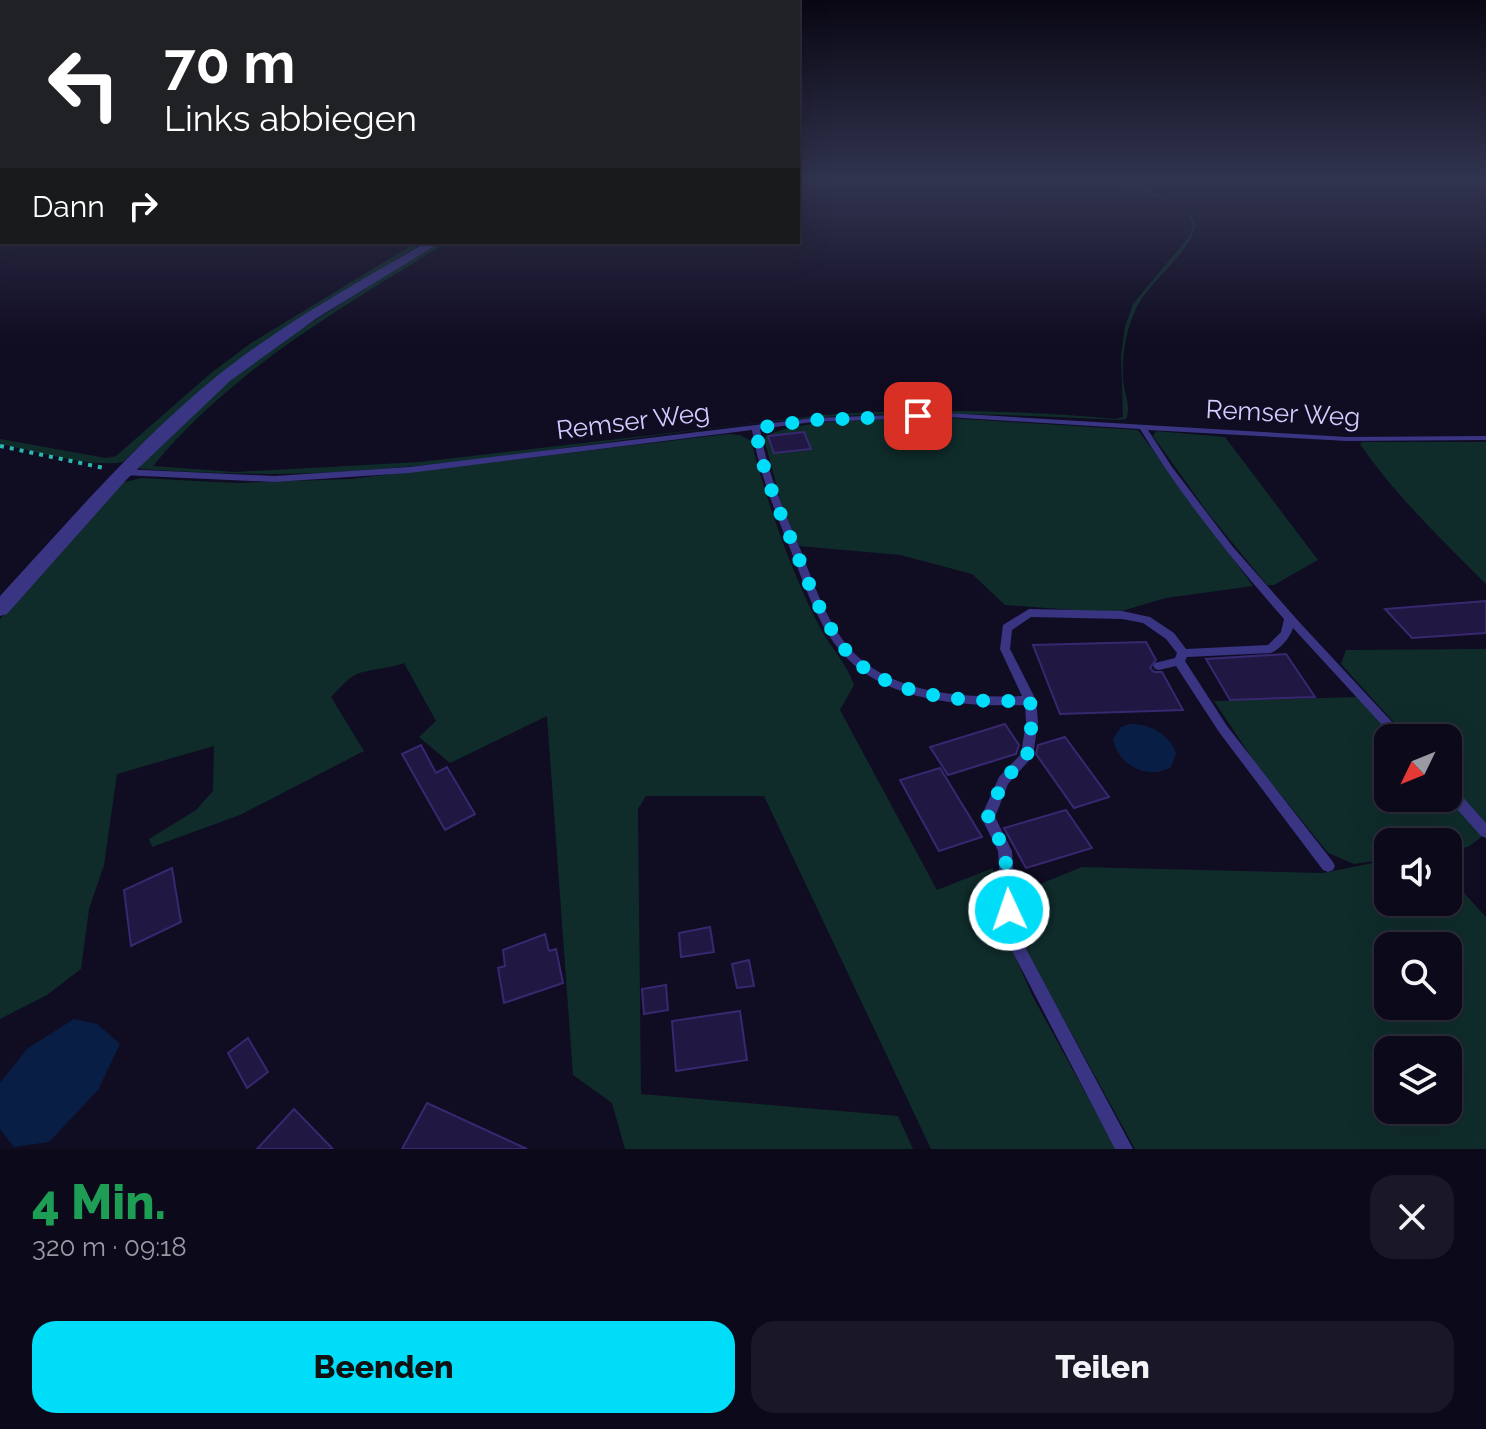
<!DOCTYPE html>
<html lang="de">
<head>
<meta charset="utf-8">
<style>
	:root { --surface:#0c091a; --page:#1a1727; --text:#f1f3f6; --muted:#9a9aa2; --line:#2c2a39; --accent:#00ddf8 }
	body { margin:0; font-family:Raleway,sans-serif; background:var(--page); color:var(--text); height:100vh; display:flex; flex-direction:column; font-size:30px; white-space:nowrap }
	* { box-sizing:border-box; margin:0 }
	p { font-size:26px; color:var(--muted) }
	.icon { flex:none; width:44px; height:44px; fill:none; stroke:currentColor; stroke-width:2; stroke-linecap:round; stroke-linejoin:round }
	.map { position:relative; height:1149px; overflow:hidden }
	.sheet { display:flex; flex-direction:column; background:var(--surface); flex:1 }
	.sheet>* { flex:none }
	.top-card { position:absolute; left:0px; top:0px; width:800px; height:244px; box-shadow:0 8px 32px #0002,0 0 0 2px var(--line); background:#202124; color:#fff; overflow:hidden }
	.needle { width:52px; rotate:227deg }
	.controls { position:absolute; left:1374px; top:724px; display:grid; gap:16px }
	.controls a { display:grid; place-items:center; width:88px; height:88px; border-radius:16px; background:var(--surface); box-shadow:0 8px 32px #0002,0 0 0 2px var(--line); font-size:40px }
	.pin { position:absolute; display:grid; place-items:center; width:68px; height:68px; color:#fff; margin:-34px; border-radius:16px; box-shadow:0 4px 12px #0006 }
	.me { position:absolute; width:88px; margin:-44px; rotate:357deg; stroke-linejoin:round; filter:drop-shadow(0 0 6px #0008) }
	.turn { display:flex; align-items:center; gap:28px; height:168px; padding:0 32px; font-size:36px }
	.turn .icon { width:104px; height:104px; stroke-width:2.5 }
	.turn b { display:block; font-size:56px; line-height:68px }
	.then { display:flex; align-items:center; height:76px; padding:0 32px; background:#0003; gap:16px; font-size:30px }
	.round { display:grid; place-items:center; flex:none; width:84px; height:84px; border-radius:24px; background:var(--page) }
	.summary { display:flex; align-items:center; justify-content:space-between; height:136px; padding:0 32px }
	h1 { font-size:48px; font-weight:800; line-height:60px; color:#1e9e55 }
	.action { display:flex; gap:16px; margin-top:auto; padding:16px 32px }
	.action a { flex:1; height:92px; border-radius:24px; background:var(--accent); color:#111; font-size:32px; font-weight:800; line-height:92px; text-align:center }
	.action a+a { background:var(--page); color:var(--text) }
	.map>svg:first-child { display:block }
</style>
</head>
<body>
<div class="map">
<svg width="1486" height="1149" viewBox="0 0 1486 1149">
	<rect width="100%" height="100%" fill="#100c22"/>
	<!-- green -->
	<g fill="#0f2c2b" fill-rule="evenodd">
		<path d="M1102,179H1133L1191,216L1196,223C1193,251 1148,282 1136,309C1126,329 1122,355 1123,377C1123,391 1132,406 1126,419L1120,420C1016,415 914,410 811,418C658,431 507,461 353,471C283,476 212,474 141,469L137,466L214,393L284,340L438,242H448C342,307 233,369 153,466L235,472L420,462L823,415C921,408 1019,410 1116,419L1123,417L1121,356L1125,327L1133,304L1187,239C1190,233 1195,227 1191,220C1182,201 1123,186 1102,179Z"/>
		<path d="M417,242H425C317,308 214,374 123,462C90,468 35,451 0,444V439L106,458L116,456L211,373L251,343Z"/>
		<path d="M947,418L1138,430L1253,586L1166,598L1115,613L1005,605L972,574L900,555L799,546L781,503L764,438C795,416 906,420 947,418Z"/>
		<path d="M1156,431L1225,437L1318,560L1274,585H1267L1208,513L1153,436Z"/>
		<path d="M728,434L740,435L751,441C767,502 789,566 817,622C828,645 846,661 854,685L840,710L937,890L993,868L999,920L1032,995L1116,1149H931L764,796H646L638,809L641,1094L898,1116L913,1149H625L612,1103L573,1075L547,716L450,763L419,737L436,721L404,663C390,669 366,669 355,675C346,680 338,690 331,697L364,751L240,815L152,847L149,839L196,810L213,791L214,746L117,774L104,865L89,909L81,969L47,995L0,1019V619L121,483L141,478L235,483L350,479Z"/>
		<path d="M1362,442H1486V584C1442,540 1395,495 1360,444Z"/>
		<path d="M1486,649V823L1448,782V738H1408L1341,664L1346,650Z"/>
		<path d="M1357,697L1395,738H1388V798H1448L1484,835L1468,847L1448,850V842H1388V859L1354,864L1328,853L1256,764L1214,701Z"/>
		<path d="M1388,860V902H1448V875L1486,917V1149H1135L1027,952C1021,932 1011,910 1023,891L1082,867L1323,873ZM1388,946H1448V1006H1388ZM1388,1050H1448V1110H1388Z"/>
	</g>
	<!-- water -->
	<g fill="#091e44">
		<path d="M1130,724C1150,724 1168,733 1176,753L1171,767C1149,781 1117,765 1113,739L1121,727Z"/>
		<path d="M74,1019L97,1024L120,1044L98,1090L49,1142L14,1147L0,1129V1083L28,1048Z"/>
	</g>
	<!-- building -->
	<g fill="#211743" stroke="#372870" stroke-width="2">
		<path d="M804,432L811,449L774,453L768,436Z"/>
		<path d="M1486,601V633L1412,638L1385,609Z"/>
		<path d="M1146,642L1156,660L1150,668L1154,672H1162L1183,710L1060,714L1033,645Z"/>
		<path d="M1286,654L1315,697L1230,700L1206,659Z"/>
		<path d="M1005,724L1019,745L1016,754L948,775L930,747Z"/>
		<path d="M1065,737L1109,797L1074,808L1036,754L1038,745Z"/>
		<path d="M421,745L436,773L447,767L475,814L445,830L402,754Z"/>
		<path d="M940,768L982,837L939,851L900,780Z"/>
		<path d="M1066,810L1092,848L1026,868L1004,828Z"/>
		<path d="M172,868L181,922L131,946L124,890Z"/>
		<path d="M710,927L714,952L681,957L679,933Z"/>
		<path d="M545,934L549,951L556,949L563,983L504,1003L498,968L505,966L503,950Z"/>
		<path d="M749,960L754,986L737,988L732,964Z"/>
		<path d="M666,985L668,1010L644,1014L642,989Z"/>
		<path d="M740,1011L747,1060L676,1071L672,1021Z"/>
		<path d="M248,1038L268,1072L247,1088L228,1053Z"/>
		<path d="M427,1103L527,1149H402Z"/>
		<path d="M294,1109L333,1149H257Z"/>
	</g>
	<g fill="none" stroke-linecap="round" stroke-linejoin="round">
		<!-- path -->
		<path stroke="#29b7b0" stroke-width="4" stroke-dasharray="4 6" stroke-linecap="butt" d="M0,446L104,468"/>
		<!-- service -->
		<g fill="#393583" fill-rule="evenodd">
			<path d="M947,413L1347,437L1486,436V440L1347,441L1148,430L1172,467L1233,547L1301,624L1407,738H1394L1293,628C1290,638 1280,649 1271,653L1187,657L1185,661L1227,726L1333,862L1335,866L1333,870L1328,872L1323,870L1219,732L1176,666L1159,670L1155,669L1153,666L1155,663L1175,658L1177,653L1166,639L1143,623L1122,619L1031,617L1012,630L1010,649L1036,700L1038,722L1033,756L1008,784L995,817L1012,851L1016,910L1024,945L1133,1149H1115L1010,947L1002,910L998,851L981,817L999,777L1021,754L1026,722L1025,705C965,707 885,702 843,654C818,626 805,586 791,551C775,511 759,473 752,430L409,473L275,482L122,475L118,472L122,469L275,476L409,467L813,418ZM947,417L1140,429C1182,497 1231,559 1284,619L1281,632L1268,645L1186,649L1174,633L1150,617L1122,611L1029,609L1003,625L1000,649L1022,696C965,698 892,695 850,649C826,621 814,584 801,551C784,511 767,472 760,429L813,422Z"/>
			<path d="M1448,785L1453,786L1486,823V838L1481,836L1447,798Z"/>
		</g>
		<!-- tertiary -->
		<path fill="#393583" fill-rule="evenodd" d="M427,242H441L317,318L230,381L127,479L7,614L0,616V596C70,520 137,441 217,376C282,324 355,284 427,242Z"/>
	</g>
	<!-- sky -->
	<linearGradient id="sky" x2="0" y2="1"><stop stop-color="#090713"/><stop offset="0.53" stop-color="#31344f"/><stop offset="1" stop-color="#31344f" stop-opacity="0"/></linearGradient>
	<rect width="1486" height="340" fill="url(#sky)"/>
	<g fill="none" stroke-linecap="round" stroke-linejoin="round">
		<!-- route -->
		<path stroke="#00ddf8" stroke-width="14" stroke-dasharray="0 25.2" d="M918,416L813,420L756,428C761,470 779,510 795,549C809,584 823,622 847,652C885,698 974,704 1030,700L1032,722L1027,756L1003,781L988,817L1005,851L1009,910"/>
	</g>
	<g text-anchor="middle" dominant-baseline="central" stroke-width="6" stroke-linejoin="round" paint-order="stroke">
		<!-- street labels -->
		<g font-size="26" fill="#d3cdff" stroke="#100c22">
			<text transform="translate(1283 413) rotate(3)">Remser Weg</text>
			<text transform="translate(633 421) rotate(-7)">Remser Weg</text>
		</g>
	</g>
</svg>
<div class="controls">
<a><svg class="needle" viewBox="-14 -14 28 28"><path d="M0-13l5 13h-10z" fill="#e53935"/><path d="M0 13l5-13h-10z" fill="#9a9aa2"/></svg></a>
<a><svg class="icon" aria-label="sound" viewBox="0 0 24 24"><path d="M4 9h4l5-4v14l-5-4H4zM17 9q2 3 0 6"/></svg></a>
<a><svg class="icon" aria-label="search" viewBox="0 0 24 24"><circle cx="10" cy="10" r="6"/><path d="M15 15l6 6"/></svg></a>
<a><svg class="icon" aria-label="layers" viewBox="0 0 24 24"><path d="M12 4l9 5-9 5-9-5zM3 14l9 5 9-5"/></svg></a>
</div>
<div class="pin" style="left:918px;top:416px;background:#d93025"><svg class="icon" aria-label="arrive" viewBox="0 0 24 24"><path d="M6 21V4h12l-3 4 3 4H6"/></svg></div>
<svg class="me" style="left:1009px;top:910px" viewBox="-20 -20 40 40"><circle r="17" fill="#00ddf8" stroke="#fff" stroke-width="3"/><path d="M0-11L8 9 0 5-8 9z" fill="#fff"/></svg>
<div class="top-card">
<div class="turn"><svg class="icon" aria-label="left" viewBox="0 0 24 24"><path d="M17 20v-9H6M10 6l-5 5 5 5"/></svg><div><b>70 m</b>Links abbiegen</div></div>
<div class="then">Dann<svg class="icon" aria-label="right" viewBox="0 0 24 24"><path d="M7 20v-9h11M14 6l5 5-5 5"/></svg></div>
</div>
</div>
<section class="sheet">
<div class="summary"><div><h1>4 Min.</h1><p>320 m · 09:18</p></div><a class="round"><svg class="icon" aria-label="close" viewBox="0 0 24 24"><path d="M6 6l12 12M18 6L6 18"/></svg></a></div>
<div class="action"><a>Beenden</a><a>Teilen</a></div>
</section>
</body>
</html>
